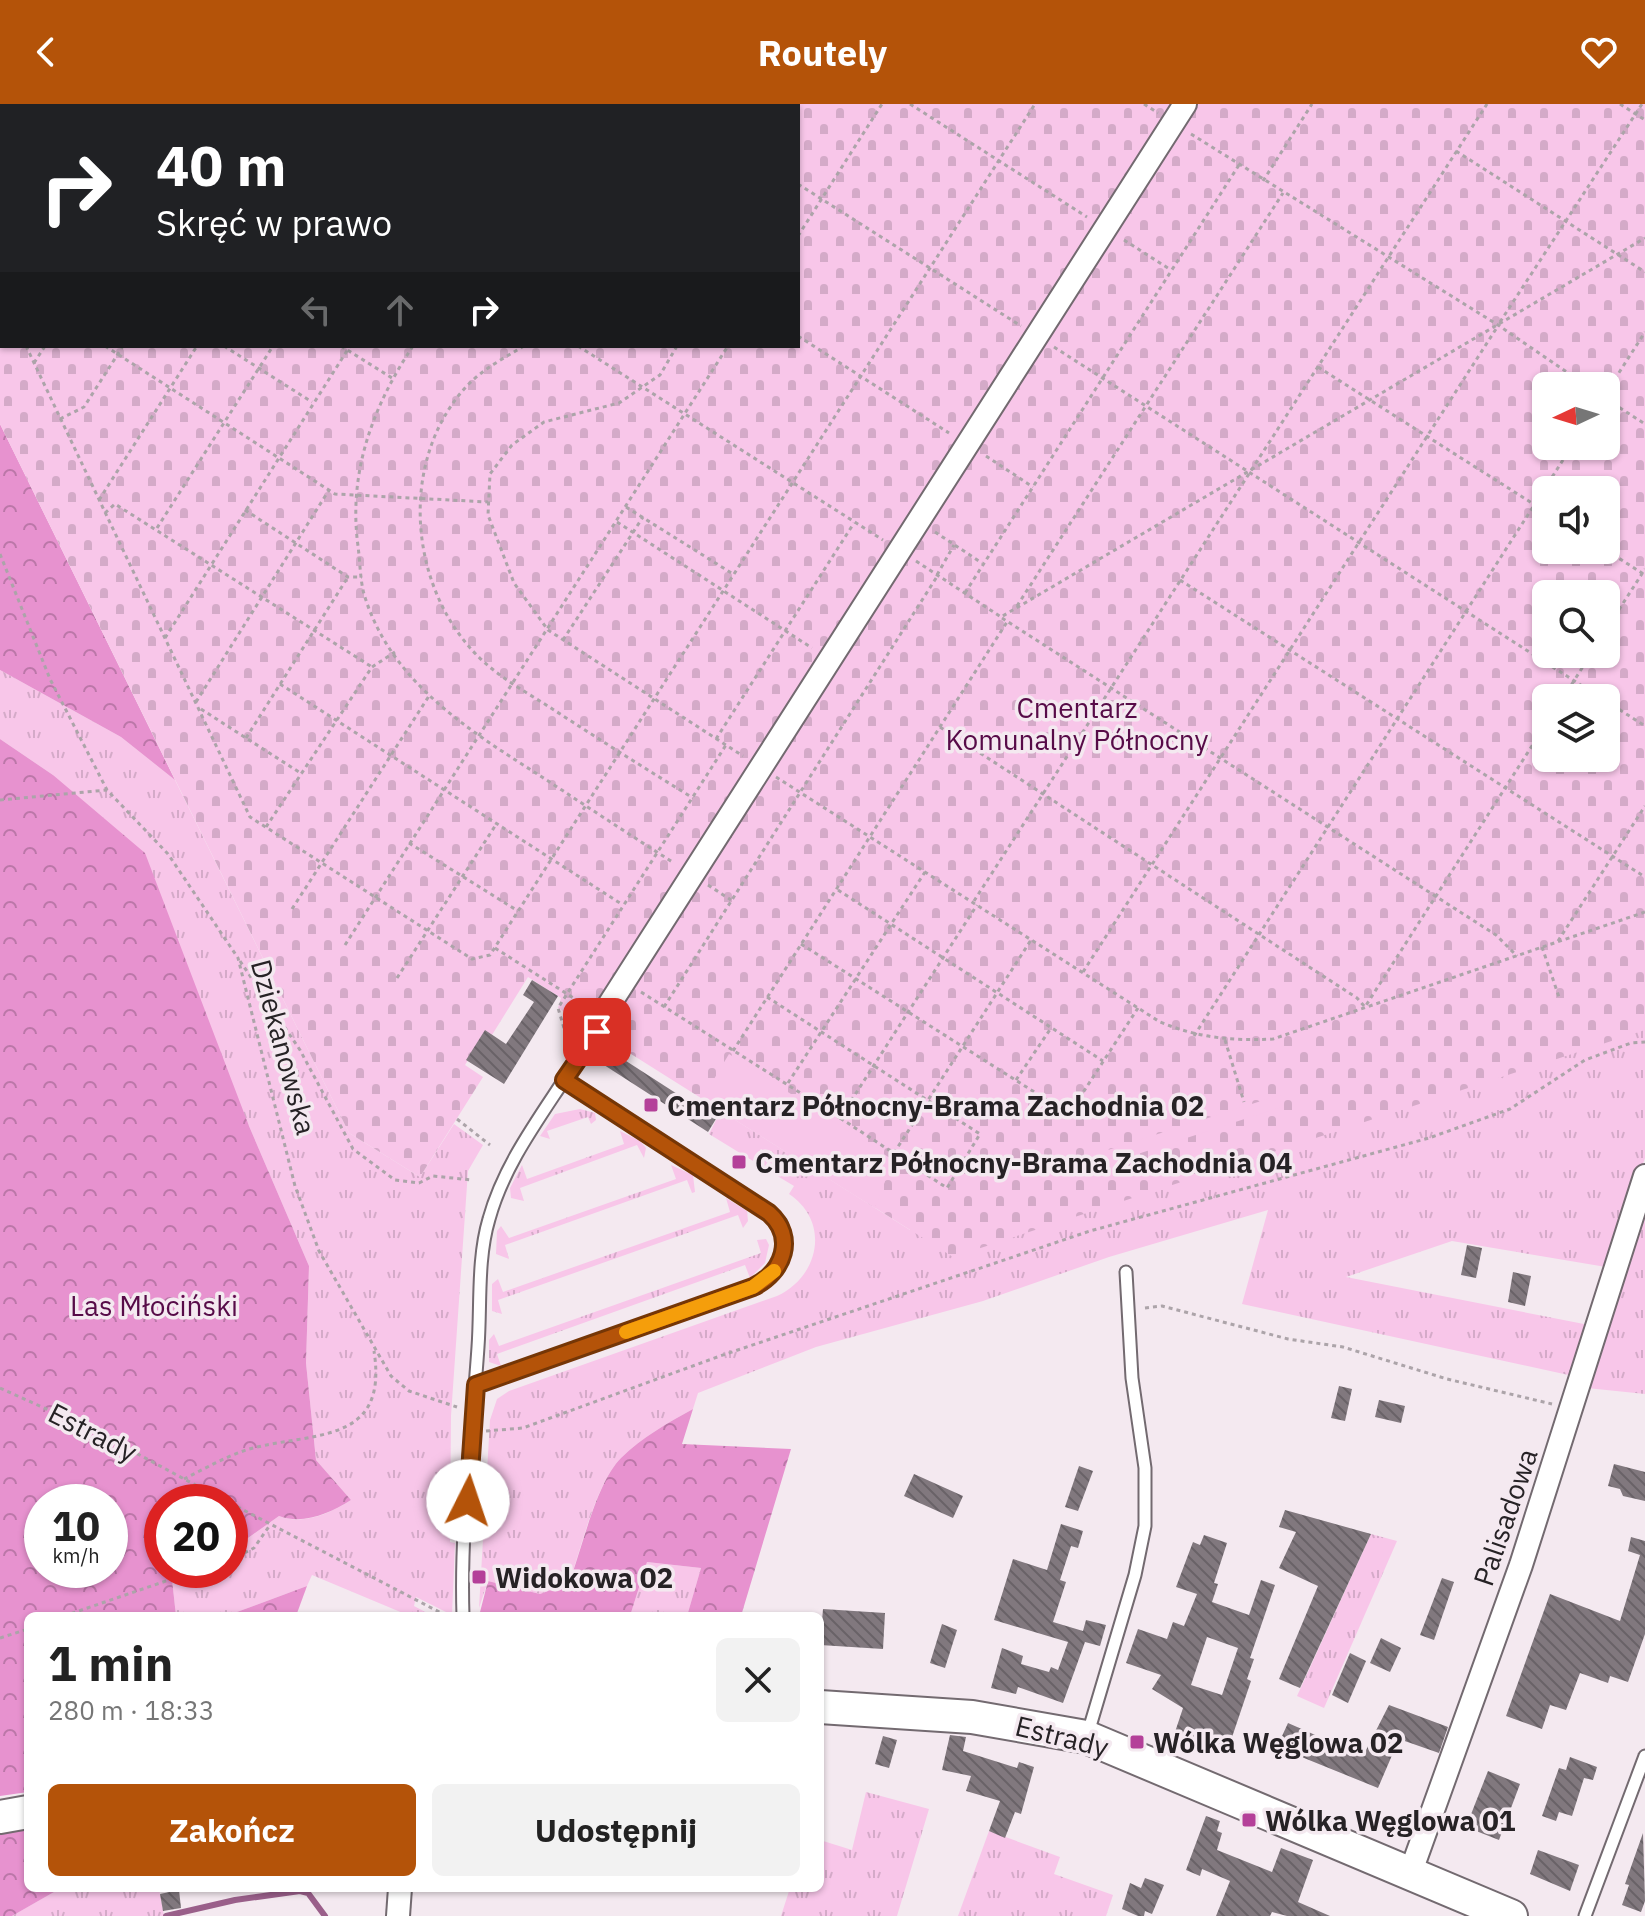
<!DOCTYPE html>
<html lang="pl">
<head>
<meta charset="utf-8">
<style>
	:root { --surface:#fff; --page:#f2f2f2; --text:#222; --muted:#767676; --accent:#b45309 }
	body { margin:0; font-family:"IBM Plex Sans",sans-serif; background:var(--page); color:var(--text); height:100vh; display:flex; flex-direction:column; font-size:30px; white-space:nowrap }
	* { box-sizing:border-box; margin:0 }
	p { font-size:26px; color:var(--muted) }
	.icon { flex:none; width:44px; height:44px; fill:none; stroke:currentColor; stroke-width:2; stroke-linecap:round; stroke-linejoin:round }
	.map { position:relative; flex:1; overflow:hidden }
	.panel { position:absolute; left:24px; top:1508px; width:800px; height:280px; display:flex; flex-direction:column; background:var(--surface); border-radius:12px; box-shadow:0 2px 6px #0004 }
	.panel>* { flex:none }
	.top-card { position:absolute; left:0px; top:0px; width:800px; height:244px; box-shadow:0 2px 6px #0004; background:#202124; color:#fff; overflow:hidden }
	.needle { width:52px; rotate:266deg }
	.fabs { position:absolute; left:1532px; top:268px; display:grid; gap:16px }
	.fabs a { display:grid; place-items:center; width:88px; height:88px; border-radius:12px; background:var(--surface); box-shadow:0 2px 6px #0004; font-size:40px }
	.speed { position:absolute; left:24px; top:1380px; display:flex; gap:16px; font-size:40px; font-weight:700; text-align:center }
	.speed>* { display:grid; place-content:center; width:104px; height:104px; border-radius:50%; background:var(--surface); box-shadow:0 2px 6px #0004; line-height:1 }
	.speed small { font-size:20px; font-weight:400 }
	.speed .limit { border:12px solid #d22; background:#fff; color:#111 }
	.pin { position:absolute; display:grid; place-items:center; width:68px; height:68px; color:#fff; margin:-34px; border-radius:16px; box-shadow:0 4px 12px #0006 }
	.me { position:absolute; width:88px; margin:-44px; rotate:4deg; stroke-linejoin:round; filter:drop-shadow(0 0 6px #0008) }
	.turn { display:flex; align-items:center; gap:28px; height:168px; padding:0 24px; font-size:36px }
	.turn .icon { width:104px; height:104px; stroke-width:2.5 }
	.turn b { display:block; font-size:56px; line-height:68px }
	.lanes { display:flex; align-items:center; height:76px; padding:0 24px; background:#0003; justify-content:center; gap:40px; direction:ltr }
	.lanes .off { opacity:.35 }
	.round { display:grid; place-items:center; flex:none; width:84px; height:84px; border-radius:12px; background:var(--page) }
	.head { display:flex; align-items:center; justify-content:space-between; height:136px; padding:0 24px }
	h1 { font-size:48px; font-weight:800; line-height:60px }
	.primary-button { display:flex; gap:16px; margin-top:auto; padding:16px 24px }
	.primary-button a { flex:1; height:92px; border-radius:12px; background:var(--accent); color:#fff; font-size:32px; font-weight:800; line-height:92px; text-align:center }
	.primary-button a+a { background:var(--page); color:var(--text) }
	header { display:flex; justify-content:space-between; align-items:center; height:104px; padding:0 24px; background:var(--accent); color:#fff; font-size:36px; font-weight:800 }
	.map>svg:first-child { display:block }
</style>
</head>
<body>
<header><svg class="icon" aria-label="back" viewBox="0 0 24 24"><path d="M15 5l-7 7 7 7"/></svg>Routely<svg class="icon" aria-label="heart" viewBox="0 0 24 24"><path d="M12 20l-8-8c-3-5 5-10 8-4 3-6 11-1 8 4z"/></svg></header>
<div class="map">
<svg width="1645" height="1812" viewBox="0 0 1645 1812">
	<defs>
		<pattern id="grass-tufts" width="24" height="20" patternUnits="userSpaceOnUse" patternTransform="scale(2)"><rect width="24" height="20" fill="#f8c6e9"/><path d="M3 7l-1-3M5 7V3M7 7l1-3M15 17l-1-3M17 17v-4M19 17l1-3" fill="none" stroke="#d4aac8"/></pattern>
		<pattern id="forest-crowns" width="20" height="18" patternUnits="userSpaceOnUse" patternTransform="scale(2)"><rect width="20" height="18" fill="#e792cf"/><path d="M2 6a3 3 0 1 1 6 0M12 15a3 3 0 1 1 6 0" fill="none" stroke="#bb77a8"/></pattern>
		<pattern id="cemetery-stones" width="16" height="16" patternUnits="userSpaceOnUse" patternTransform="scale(2)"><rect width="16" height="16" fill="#f8c6e9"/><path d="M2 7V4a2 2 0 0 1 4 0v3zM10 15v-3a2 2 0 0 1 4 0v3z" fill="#d4aac8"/></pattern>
		<pattern id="building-back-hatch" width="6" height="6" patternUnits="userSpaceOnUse" patternTransform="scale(2)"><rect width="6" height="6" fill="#81787e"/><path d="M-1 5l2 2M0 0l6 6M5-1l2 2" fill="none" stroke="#696267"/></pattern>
	</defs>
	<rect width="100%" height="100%" fill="#f4e9f0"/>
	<!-- grass -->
	<g fill="url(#grass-tufts)">
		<path d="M0,566L121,633L175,676L349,1029L420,1073L454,1020L483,1041L468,1067L451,1312L450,1438L455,1439L452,1511L416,1493L414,1502L433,1512H410L312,1471L307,1482L226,1512H176L171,1466H230V1442L241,1439L279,1412C304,1422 330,1409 351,1396L316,1356L306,1259L309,1162L249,1022L53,671L0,635Z"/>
		<path d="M1645,870V1054L1606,1163L1452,1137L1346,1173L1589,1221L1573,1272L1242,1200L1268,1106L1109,1153L983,1197L816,1243L698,1289L693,1305C668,1319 642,1333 621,1354C596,1379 581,1445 569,1479L540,1490L488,1477L479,1504L490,1316L497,1295L509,1287L777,1192C819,1173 831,1118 789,1090L794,1082L759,1061L766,1049L761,1045L753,1057L709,1030L717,1014L698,1001L702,995L910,1126Z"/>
		<path d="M580,1005L595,1009L596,1016L591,1020L588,1013L547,1027L550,1035L540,1032L555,1010Z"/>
		<path d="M620,1027L640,1037L646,1044L644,1054L637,1041L520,1084L524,1097L511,1094L510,1084L522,1061L527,1075L624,1040Z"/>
		<path d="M671,1061L693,1071L695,1088L692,1089L687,1076L505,1141L509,1155L496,1150L497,1127L501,1122L509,1134L676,1075Z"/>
		<path d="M726,1094L747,1107L748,1117L743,1124L738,1111L498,1196L502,1210L492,1207V1180L498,1175L503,1188L730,1108Z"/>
		<path d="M1645,1096V1290L1587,1284Z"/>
		<path d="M766,1135L769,1141L765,1159L750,1174L745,1161L497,1250L501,1262L489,1258V1236L494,1230L499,1242L761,1149L757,1136Z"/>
		<path d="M1371,1430L1397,1437L1324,1604L1297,1592Z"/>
		<path d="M647,1458L701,1464L687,1512H630Z"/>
		<path d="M866,1688L929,1705L897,1812H781L790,1784H820V1736L852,1746Z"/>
		<path d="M989,1727L1060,1753L1054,1770L1113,1791L1106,1812H958Z"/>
		<path d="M61,1784H159L164,1812H12Z"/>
	</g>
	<!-- forest -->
	<g fill="url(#forest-crowns)" fill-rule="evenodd">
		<path d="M0,320L175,676L121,633L0,566Z"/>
		<path d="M0,635L53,671L145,749L249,1022L309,1162L306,1259L316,1356L351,1396C330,1409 304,1421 279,1412L241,1439L230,1442V1398H162V1466H171L176,1512H28V1688L0,1692ZM110,1398V1466H42V1398Z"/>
		<path d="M693,1305L682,1340L791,1345L741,1512H687L701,1464L647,1458L630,1512H479L488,1477L540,1490L569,1479C582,1445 596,1379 621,1354C642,1333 668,1319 693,1305Z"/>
		<path d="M307,1482L296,1512H226Z"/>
		<path d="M28,1724V1784H61L12,1812H0V1729Z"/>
	</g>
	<!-- cemetery -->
	<path fill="url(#cemetery-stones)" fill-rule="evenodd" d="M0,0H1645V926L953,1153L558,904L561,894L528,873L492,931L486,927L465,961L483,973L420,1073L349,1029L0,320ZM2,2H798V242H2ZM1546,282H1606V342H1546ZM1546,386H1606V446H1546ZM1546,490H1606V550H1546ZM1546,594H1606V654H1546Z"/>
	<!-- garden -->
	<g fill="#f8c6e9">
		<path d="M729,950L893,1056L875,1104L702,995Z"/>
		<path d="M1280,991L1281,1003L1092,1065L1086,1053Z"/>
	</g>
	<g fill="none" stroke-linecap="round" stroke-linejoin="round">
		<!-- stream -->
		<path stroke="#9a5f8a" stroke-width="6" d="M166,1812L235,1796L300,1787L308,1789L325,1812"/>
	</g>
	<!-- building -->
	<g fill="url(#building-back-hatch)" fill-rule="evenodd">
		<path d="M532,876L558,892L504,980L466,956L485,926L506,940L534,898L523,891Z"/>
		<path d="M609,946L716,1015L708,1028L601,959Z"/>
		<path d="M1467,1141L1482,1144L1476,1174L1461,1171Z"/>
		<path d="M1513,1168L1531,1172L1525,1202L1508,1198Z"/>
		<path d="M1339,1282L1352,1285L1345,1317L1331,1314Z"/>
		<path d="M1379,1296L1405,1302L1401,1319L1375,1313Z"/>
		<path d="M1614,1360L1645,1368V1397L1623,1392L1620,1385L1608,1382Z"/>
		<path d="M1079,1362L1093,1367L1078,1407L1065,1403Z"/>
		<path d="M914,1370L963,1392L953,1414L904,1392Z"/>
		<path d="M1285,1406L1371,1430L1300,1584L1279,1575L1318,1482L1279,1464L1296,1428L1279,1423Z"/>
		<path d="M1061,1420L1083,1427L1078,1444L1071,1442L1060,1476L1066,1478L1053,1518L1083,1527L1086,1516L1106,1521L1100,1542L1085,1538L1063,1599L1018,1583L1016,1590L991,1584L1002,1544L1023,1552L1021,1560L1049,1568L1051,1563L1058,1566L1068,1538L994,1516L1013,1455L1047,1466Z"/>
		<path d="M1204,1431L1227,1439L1214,1479L1218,1480L1212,1498L1249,1511L1261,1476L1275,1481L1250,1554L1254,1555L1247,1575L1251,1577L1228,1645L1175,1628L1183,1604L1152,1585L1161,1571L1126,1559L1138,1525L1167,1535L1173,1518L1184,1522L1197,1490L1176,1483L1193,1438L1200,1441ZM1207,1533L1238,1544L1222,1591L1191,1581Z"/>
		<path d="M1631,1433L1645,1437V1530L1628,1578L1610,1572L1608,1579L1580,1569L1566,1606L1550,1601L1542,1625L1506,1612L1550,1490L1620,1517L1640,1451L1628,1447Z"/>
		<path d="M1442,1474L1454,1478L1434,1536L1420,1531Z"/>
		<path d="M823,1505L885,1509L883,1545L820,1541Z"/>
		<path d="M942,1520L957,1526L945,1564L930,1559Z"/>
		<path d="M1381,1534L1401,1544L1390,1568L1370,1559Z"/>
		<path d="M1350,1549L1366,1557L1348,1599L1332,1591Z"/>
		<path d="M1389,1601L1448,1623L1439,1649L1399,1635L1378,1684L1277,1643L1288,1619L1363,1652Z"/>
		<path d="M950,1631L966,1633L963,1647L1017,1664L1019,1658L1034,1663L1021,1710L1015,1708L1005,1734L989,1727L1000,1697L966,1687L971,1672L942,1666Z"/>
		<path d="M883,1632L897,1636L889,1664L875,1660Z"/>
		<path d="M1570,1653L1597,1663L1593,1676L1584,1674L1572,1712L1559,1708L1556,1717L1542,1712L1559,1664L1566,1666Z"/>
		<path d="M1488,1667L1520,1680L1499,1736L1466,1723Z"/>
		<path d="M1206,1712L1220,1717L1217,1727L1222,1729L1217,1746L1272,1768L1281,1744L1313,1756L1298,1798L1330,1812H1287L1272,1808L1270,1812H1216L1230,1777L1202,1765L1200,1772L1186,1766Z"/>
		<path d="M1643,1729L1645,1797L1641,1808L1622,1801L1629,1781L1625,1780Z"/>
		<path d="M1538,1746L1579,1761L1570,1787L1530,1770Z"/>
		<path d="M1145,1774L1164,1781L1152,1810L1145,1807L1144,1812H1138L1122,1805L1130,1779L1141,1784Z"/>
		<path d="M179,1786L181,1804L163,1807L160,1790Z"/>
	</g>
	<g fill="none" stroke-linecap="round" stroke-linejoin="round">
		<defs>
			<g id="lane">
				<path d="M564,976L597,928"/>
				<path d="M463,1512C460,1423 472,1332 478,1243C481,1202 477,1155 489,1115C503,1064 535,1020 564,976L781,1119C789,1144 781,1159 764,1178L476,1281"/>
				<path d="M1088,1629L1135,1471L1145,1422V1364L1132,1274L1126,1168"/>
				<path d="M1585,1812L1645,1652"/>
			</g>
			<g id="street">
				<path d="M597,928L602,912L1185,0"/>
				<path d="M1410,1770L1521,1461L1645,1072"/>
				<path d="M398,1812L400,1784"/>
			</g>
			<g id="secondary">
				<path d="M820,1603L972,1613L1086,1633L1511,1812"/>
				<path d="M0,1713L28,1708"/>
			</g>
		</defs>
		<!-- lane casing -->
		<use href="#lane" stroke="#736a70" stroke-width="15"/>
		<!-- street casing -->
		<use href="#street" stroke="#736a70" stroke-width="26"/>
		<!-- secondary casing -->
		<use href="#secondary" stroke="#736a70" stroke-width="36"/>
		<!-- path -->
		<g stroke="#aca4a9" stroke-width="3" stroke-dasharray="4 4" stroke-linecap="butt">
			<path d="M82,0L85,2"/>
			<path d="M143,0L148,2"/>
			<path d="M252,0V2"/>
			<path d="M446,0L447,2"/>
			<path d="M522,0L523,2"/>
			<path d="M672,0L675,2"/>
			<path d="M910,0L1087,113"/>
			<path d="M1144,0L1158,9"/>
			<path d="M1620,0L1645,16"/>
			<path d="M47,2L49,0"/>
			<path d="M126,2L127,0"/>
			<path d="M579,2L580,0"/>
			<path d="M729,2L730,0"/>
			<path d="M0,23L2,24"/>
			<path d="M1191,30L1498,221L1587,282"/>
			<path d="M1456,47L1645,168"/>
			<path d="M0,75L2,72"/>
			<path d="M1263,77L1312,0"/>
			<path d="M798,80L1021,222"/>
			<path d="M0,99L2,100"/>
			<path d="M798,132L882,0"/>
			<path d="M1124,136L1171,166"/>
			<path d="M0,186L2,190"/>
			<path d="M1500,218L1642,0"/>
			<path d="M798,232L949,329"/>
			<path d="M26,242L250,713L472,855L490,851L1035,0"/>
			<path d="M105,242L335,390L488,398"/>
			<path d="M224,242L312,298"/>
			<path d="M341,242L392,274"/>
			<path d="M413,242C373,302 348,368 358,442C360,457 360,475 364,490C390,578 470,627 542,673C586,702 630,731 674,759"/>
			<path d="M524,242C504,254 481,266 465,284C396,361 410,491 484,558C505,577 531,591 554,606C600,636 646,665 693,694"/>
			<path d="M578,242L883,436"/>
			<path d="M677,242L660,271L619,299L544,318L512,341L490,370L488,411L514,479L548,526L743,652"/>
			<path d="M1054,243L1601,594"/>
			<path d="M34,259L45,242"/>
			<path d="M1318,263L1546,408"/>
			<path d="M1606,289L1645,228"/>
			<path d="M1606,295L1645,320"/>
			<path d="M60,315L84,303L123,242"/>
			<path d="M986,352L1033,383"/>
			<path d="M99,396L197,242"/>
			<path d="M626,403L733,470"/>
			<path d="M245,406L348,473H362"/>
			<path d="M105,409L115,400L372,563"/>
			<path d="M617,418L812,544"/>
			<path d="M157,424L273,242"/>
			<path d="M935,428L982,459"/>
			<path d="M1606,446L1645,471"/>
			<path d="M0,450L50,575L107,686L168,750L238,854L295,1082L319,1147L391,1272L409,1287L457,1303"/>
			<path d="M916,457L1001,513L1645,134"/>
			<path d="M937,471L954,441"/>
			<path d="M1180,476L1645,773"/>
			<path d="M965,489L1239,61"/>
			<path d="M1017,502L1283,89"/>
			<path d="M1002,514L1496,831L1517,852"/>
			<path d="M1606,526L1645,465"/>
			<path d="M165,534L350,242"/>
			<path d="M563,536L643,413"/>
			<path d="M280,580L623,801"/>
			<path d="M1563,594L1591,550"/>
			<path d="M1606,597L1645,622"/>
			<path d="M196,598L329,386"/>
			<path d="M201,605L302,670"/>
			<path d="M940,623L1357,894L1365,903L1546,620"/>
			<path d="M246,634L348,473"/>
			<path d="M716,635L854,419"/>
			<path d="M776,673L1160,918C1199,934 1231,937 1273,935L1645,808"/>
			<path d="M0,696L107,686"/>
			<path d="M266,723L372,563L395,548"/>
			<path d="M409,739L518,807"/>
			<path d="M708,781L731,796"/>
			<path d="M838,786L1103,957"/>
			<path d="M974,797L1487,0"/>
			<path d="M292,805L429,592"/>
			<path d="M1558,837L1645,702"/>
			<path d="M801,840L1069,1010L1138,904"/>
			<path d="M345,841L728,242"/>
			<path d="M1542,843L1560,896"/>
			<path d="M495,844L586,902"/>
			<path d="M240,857L300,946L353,1045L395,1076L419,1079L433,1072L472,1076"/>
			<path d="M1083,868L1496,225"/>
			<path d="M397,874L497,719"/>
			<path d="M641,888L840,1014L977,801"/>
			<path d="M767,893L980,1030L947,1084L840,1014"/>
			<path d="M664,903L938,471"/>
			<path d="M564,924L558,904L726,641"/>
			<path d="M1194,932L1572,342"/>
			<path d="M1225,936L1244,998"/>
			<path d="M733,947L1007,518"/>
			<path d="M1016,976L1051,924"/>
			<path d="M788,979L925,768"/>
			<path d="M457,1015L490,1041"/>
			<path d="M894,1049L1031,836"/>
			<path d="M1145,1204L1162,1202L1288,1235L1343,1243L1447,1275L1552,1300"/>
			<path d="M0,1284L95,1327L227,1398"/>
			<path d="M486,1327L523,1324L720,1252L1090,1127L1429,1034L1510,1005L1585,956L1631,939L1645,938"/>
			<path d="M184,1375C204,1365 225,1353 246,1346C310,1327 389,1343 374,1247"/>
			<path d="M230,1399L447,1512"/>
			<path d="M230,1456L254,1444L270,1421"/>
			<path d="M64,1512L198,1466"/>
			<path d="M0,1534L28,1525"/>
		</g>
		<!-- lane -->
		<use href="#lane" stroke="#fff" stroke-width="11"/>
		<!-- street -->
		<use href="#street" stroke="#fff" stroke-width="22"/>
		<!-- secondary -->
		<use href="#secondary" stroke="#fff" stroke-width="32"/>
	</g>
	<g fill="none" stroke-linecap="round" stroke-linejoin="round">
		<defs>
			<path id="route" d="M468,1397L476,1281L753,1183C784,1168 796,1133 769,1109L564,976L597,928"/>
		</defs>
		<!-- route casing -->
		<use href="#route" stroke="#753606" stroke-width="20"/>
		<!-- route -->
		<use href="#route" stroke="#b45309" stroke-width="14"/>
		<!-- slow -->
		<path stroke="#f59e0b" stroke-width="14" d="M626,1228L753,1183L774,1167"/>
	</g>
	<!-- markers -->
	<g fill="#b44099" stroke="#f4e9f0" stroke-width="3">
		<rect x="643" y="993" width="16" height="16" rx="4"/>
		<rect x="731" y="1050" width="16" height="16" rx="4"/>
		<rect x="471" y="1465" width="16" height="16" rx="4"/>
		<rect x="1129" y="1630" width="16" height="16" rx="4"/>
		<rect x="1241" y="1708" width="16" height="16" rx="4"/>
	</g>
	<g text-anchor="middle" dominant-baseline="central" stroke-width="7" stroke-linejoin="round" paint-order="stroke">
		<!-- park labels -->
		<g font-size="28" fill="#570b48" stroke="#f4e9f0">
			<text x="1077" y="603">Cmentarz<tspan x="1077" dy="32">Komunalny Północny</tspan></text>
			<text x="154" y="1201">Las Młociński</text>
		</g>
		<!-- street labels -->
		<g font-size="28" fill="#262225" stroke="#f4e9f0">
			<text transform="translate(284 943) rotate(75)">Dziekanowska</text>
			<text transform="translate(93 1328) rotate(27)">Estrady</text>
			<text transform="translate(1505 1413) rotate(-71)">Palisadowa</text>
			<text transform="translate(1062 1632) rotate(14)">Estrady</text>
		</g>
		<!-- poi labels -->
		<g font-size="28" font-weight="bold" fill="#262225" stroke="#f4e9f0" text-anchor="start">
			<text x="667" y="1001">Cmentarz Północny-Brama Zachodnia 02</text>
			<text x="755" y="1058">Cmentarz Północny-Brama Zachodnia 04</text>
			<text x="495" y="1473">Widokowa 02</text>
			<text x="1153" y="1638">Wólka Węglowa 02</text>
			<text x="1265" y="1716">Wólka Węglowa 01</text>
		</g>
	</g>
</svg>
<div class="fabs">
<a><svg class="needle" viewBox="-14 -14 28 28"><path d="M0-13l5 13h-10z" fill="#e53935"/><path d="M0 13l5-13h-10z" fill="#767676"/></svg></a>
<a><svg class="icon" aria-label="sound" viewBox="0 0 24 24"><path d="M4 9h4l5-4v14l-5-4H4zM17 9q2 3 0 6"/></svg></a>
<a><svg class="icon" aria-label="search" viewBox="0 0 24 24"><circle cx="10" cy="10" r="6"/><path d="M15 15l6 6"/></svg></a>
<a><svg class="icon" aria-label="layers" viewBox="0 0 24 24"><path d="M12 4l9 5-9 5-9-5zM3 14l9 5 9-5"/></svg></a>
</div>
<div class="speed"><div>10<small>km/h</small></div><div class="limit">20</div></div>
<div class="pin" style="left:597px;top:928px;background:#d93025"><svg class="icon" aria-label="arrive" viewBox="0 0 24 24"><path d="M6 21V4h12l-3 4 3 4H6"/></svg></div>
<svg class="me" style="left:468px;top:1397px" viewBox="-20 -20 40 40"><circle r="19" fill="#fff"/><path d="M0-13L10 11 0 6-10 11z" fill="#b45309"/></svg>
<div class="top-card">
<div class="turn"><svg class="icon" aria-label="right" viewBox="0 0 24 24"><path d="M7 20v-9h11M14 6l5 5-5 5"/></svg><div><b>40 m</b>Skręć w prawo</div></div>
<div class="lanes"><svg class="icon off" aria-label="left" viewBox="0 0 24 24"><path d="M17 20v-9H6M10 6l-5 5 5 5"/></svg><svg class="icon off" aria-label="ahead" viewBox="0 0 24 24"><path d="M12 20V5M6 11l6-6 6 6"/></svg><svg class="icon" aria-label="right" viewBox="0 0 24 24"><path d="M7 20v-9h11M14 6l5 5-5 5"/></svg></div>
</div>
<section class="panel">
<div class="head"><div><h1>1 min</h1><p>280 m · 18:33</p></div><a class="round"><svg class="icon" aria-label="close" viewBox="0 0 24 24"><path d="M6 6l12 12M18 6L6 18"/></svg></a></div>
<div class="primary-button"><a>Zakończ</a><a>Udostępnij</a></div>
</section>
</div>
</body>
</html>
